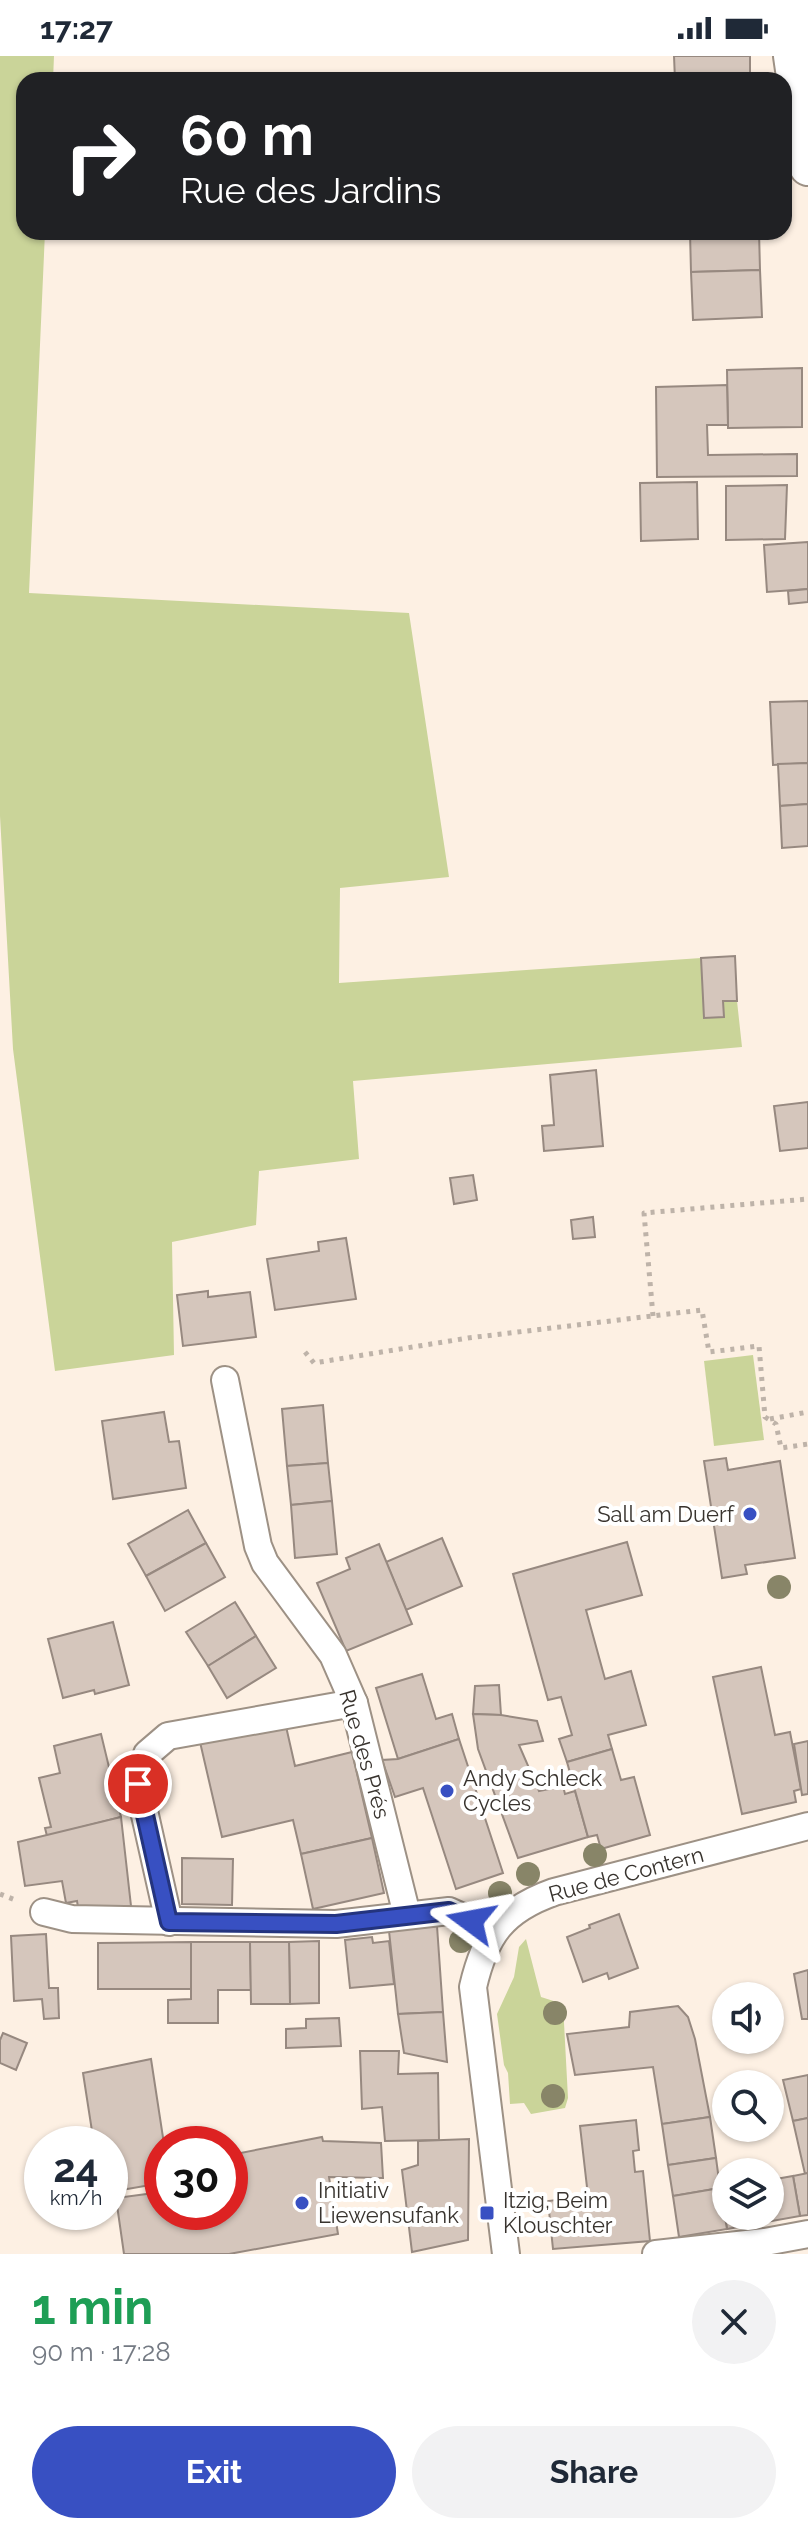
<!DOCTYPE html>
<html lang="en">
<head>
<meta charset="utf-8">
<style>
	:root { --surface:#fff; --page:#f2f2f3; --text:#1f2937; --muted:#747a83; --accent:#3850c2 }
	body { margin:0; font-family:Raleway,sans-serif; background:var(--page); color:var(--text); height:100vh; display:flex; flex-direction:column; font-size:30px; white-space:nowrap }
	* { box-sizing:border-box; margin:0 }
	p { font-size:26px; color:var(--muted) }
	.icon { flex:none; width:44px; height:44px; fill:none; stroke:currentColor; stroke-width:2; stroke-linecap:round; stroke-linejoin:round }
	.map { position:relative; height:2198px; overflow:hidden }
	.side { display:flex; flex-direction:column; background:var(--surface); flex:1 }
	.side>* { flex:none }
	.hud { position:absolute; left:16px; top:16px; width:776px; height:168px; border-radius:24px; box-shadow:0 2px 6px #0004; background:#202124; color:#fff; overflow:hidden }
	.tools { position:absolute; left:712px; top:1926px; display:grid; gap:16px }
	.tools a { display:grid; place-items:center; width:72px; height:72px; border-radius:50%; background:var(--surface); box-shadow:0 2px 6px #0004; font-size:40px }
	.speed { position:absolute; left:24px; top:2070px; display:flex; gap:16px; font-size:40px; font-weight:700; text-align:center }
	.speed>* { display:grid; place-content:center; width:104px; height:104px; border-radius:50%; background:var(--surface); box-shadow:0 2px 6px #0004; line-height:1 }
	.speed small { font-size:20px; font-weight:400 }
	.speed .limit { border:12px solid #d22; background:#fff; color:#111 }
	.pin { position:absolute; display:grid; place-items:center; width:68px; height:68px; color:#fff; margin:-34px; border:4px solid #fff; border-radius:50%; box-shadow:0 2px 8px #0007 }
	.me { position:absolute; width:88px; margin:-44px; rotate:283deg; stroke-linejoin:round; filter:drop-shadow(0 0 6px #0008) }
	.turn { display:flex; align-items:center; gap:28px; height:168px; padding:0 32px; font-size:36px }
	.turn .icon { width:104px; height:104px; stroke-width:2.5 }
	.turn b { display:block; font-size:56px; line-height:68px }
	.round { display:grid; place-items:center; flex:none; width:84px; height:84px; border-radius:42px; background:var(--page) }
	.overview { display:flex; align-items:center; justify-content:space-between; height:136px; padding:0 32px }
	h1 { font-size:48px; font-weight:700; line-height:60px; color:#1e9e55 }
	.cta { display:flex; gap:16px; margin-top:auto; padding:16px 32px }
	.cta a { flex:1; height:92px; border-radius:48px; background:var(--accent); color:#fff; font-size:32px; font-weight:700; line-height:92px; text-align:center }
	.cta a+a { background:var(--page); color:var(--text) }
	.status { display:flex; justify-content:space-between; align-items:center; height:56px; padding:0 40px; background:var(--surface); direction:ltr }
	.status svg { height:22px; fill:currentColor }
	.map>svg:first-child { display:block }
</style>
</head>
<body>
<div class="status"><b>17:27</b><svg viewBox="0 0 49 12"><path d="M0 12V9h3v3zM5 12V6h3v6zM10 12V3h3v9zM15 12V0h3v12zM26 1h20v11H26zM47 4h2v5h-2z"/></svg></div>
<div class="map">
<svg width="808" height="2198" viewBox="0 0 808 2198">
	<rect width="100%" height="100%" fill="#fdf0e3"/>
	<!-- green -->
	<g fill="#cad499">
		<path d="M0,0H54L53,24H24V176H45L29,537L409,557L449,821L340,832L339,927L701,902L704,962L724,961L723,945H737L742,991L353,1025L359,1103L259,1115L256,1169L172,1186L174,1299L55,1315L13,993L0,760Z"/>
		<path d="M753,1299L764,1384L714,1390L704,1305Z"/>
		<path d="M526,1883L541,1941L563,1948L568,2042L565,2052L531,2058L524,2047L510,2048L508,2017L504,2009L497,1958L514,1921L519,1891Z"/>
	</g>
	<!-- building -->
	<g fill="#d5c6bc" stroke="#978980" stroke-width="2">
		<path d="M674,0H750V24H675Z"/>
		<path d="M690,176H759L760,214L691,216Z"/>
		<path d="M760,214L762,261L693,264L691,216Z"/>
		<path d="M802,312V371L728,372L727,314Z"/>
		<path d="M727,329L728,369H707L708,399L797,398V420L657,421L656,331Z"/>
		<path d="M697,426L698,483L641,485L640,427Z"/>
		<path d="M787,429L785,483L726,484V430Z"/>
		<path d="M808,486V533L767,536L764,489Z"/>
		<path d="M808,533V546L789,548L788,535Z"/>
		<path d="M808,645V707L773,709L770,646Z"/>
		<path d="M808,707V748L780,750L778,708Z"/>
		<path d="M808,748V790L782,792L780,750Z"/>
		<path d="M735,900L737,945H723L724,961L704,962L701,902Z"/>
		<path d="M596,1014L603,1090L544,1095L542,1070L554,1069L550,1019Z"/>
		<path d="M808,1046V1092L780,1095L774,1050Z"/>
		<path d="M473,1119L477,1144L454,1148L450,1122Z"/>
		<path d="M593,1161L595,1181L573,1183L571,1164Z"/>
		<path d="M346,1182L356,1243L275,1254L267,1203L319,1195L318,1186Z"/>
		<path d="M208,1235V1241L250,1236L256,1281L183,1290L177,1239Z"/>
		<path d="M323,1349L328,1407L287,1410L282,1353Z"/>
		<path d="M164,1356L169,1386L179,1385L186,1432L113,1443L102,1365Z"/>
		<path d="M726,1402L728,1414L780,1405L795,1502L745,1509L747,1518L722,1522L704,1405Z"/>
		<path d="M328,1407L332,1445L291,1449L287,1410Z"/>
		<path d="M332,1445L337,1498L295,1502L291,1449Z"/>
		<path d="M188,1454L206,1487L146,1520L128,1488Z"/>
		<path d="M442,1482L462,1530L406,1554L386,1506Z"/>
		<path d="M627,1486L642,1539L586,1554L605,1623L631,1615L646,1669L608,1679L612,1693L567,1706L559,1683L572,1679L561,1641L548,1644L513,1518Z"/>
		<path d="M206,1487L225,1521L165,1555L146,1520Z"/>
		<path d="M379,1488L412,1568L346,1595L317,1527L350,1513L346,1502Z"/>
		<path d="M235,1546L256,1580L208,1610L186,1576Z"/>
		<path d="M113,1566L129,1629L95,1638L94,1634L63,1642L48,1583Z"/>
		<path d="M256,1580L276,1612L227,1642L208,1610Z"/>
		<path d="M761,1611L775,1679L790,1676L801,1733L794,1735L796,1746L742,1758L713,1621Z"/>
		<path d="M422,1618L436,1663L452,1658L459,1683L398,1703L376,1632Z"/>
		<path d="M499,1629L501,1659L473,1658L475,1630Z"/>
		<path d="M473,1658L501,1659L537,1665L543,1685L519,1689L539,1735L563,1730L565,1738L575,1735L588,1781L518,1802L478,1693Z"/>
		<path d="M285,1666L295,1710L352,1696L372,1782L301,1798L293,1764L222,1781L200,1686Z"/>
		<path d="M101,1678L121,1761L47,1780L45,1772L51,1771L39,1722L60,1717L54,1690Z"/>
		<path d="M459,1683L503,1817L456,1833L423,1732L395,1741L382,1704L398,1703Z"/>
		<path d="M808,1685V1738L802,1739L794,1688Z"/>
		<path d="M612,1693L621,1724L634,1721L650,1779L601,1793L597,1779L588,1781L567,1706Z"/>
		<path d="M121,1761L131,1850L79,1857L77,1845L66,1847L62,1825L25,1830L18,1786Z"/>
		<path d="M372,1782L384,1837L313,1853L301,1798Z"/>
		<path d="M182,1802L233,1803L232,1849L182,1848Z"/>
		<path d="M619,1858L638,1912L609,1923L607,1917L583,1926L567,1881L590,1872L589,1869Z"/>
		<path d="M437,1870L443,1956L398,1958L389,1875Z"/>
		<path d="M46,1878L49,1932H58L59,1962L44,1963L42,1943L14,1945L11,1880Z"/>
		<path d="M372,1881L373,1887L389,1885L394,1928L350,1932L345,1884Z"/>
		<path d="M319,1885V1947L290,1948L289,1886Z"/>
		<path d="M191,1886H250L251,1934H218V1967H168V1944L191,1943Z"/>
		<path d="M191,1886V1933H98V1887Z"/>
		<path d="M250,1886H289L290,1948H251Z"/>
		<path d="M808,1914V1963H802L794,1918Z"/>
		<path d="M678,1950L688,1961L695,1983L710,2061L662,2068L653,2011L575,2019L567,1978L629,1971L630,1956Z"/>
		<path d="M443,1956L447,2006L404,1997L398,1958Z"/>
		<path d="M339,1962L341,1990L286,1992V1973L306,1972V1963Z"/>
		<path d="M3,1977L27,1987L16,2014L0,2007V1984Z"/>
		<path d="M360,1995H399L398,2018L438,2017L439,2084L385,2085L382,2051L362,2053Z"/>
		<path d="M151,2003L164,2088H162V2127L110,2136V2088H94L83,2017Z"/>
		<path d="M808,2019V2062L793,2065L783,2024Z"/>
		<path d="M710,2061L716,2102L668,2109L662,2068Z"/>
		<path d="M808,2062V2117L805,2118L793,2065Z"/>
		<path d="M636,2064L639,2094L633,2095L635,2116L643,2115L650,2185L553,2193L548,2145L588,2140L580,2070Z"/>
		<path d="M322,2081L323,2085L381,2087L383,2122L329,2121L338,2178L229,2198H124L116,2142L162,2136V2156H230V2099Z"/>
		<path d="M469,2083L468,2184L412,2196L402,2114L418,2109V2085Z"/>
		<path d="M716,2102L720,2132L673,2140L668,2109Z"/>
		<path d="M808,2117V2159L800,2160L793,2120Z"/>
		<path d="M793,2120L800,2160L727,2173L720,2132L726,2131V2160H770V2124Z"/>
		<path d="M720,2132L727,2173L679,2181L673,2140Z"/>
	</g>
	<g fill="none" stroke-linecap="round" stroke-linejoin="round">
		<defs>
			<g id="street">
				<path d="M225,1324L258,1490L265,1507L333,1599L354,1647L407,1859"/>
				<path d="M44,1856L72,1863L336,1868L449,1855L493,1875"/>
				<path d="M169,1866L138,1728L147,1698L168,1680L354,1647"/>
				<path d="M506,2198L473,1931C485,1879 503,1854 554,1836L808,1770"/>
				<path d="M656,2198L765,2186L808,2178"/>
			</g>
			<path id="secondary" d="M792,0L808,111"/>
		</defs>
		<!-- street casing -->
		<use href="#street" stroke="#9d9185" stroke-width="30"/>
		<!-- secondary casing -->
		<use href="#secondary" stroke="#9d9185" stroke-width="40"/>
		<!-- path -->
		<g stroke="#beb3a9" stroke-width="5" stroke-dasharray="4 6" stroke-linecap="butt">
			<path d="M653,1260L644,1157L808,1143"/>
			<path d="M305,1296L314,1307L468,1282L702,1254L709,1296L759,1290L765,1361L776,1368L781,1392L808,1388"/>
			<path d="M770,1363L808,1356"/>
			<path d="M0,1838L18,1845"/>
		</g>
		<!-- street -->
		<use href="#street" stroke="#fff" stroke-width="26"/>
		<!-- secondary -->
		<use href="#secondary" stroke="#fff" stroke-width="36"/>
	</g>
	<!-- trees -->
	<g fill="#888568">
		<circle cx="779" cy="1531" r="12"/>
		<circle cx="595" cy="1799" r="12"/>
		<circle cx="528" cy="1818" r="12"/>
		<circle cx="500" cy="1837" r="12"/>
		<circle cx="461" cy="1885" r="12"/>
		<circle cx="555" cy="1957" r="12"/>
		<circle cx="553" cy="2040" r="12"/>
	</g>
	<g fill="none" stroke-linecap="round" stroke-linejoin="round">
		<defs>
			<path id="route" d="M138,1728L169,1866L336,1868L449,1855L471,1865"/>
		</defs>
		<!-- route casing -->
		<use href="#route" stroke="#24347e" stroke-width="20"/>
		<!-- route -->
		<use href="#route" stroke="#3850c2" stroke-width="14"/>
	</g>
	<!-- markers -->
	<g fill="#3850c2" stroke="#fff" stroke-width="3">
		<circle cx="750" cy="1458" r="8"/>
		<circle cx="447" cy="1735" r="8"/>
		<circle cx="302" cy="2147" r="8"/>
		<rect x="479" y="2149" width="16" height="16" rx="4"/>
	</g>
	<g text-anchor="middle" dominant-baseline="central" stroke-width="8" stroke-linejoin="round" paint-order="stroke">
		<!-- poi labels -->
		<g font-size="22" fill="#38332e" stroke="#fff" text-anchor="start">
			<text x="734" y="1458" text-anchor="end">Sall am Duerf</text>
			<text x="463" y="1722">Andy Schleck<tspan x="463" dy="25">Cycles</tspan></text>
			<text x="318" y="2134">Initiativ<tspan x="318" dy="25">Liewensufank</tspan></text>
			<text x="503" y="2144">Itzig, Beim<tspan x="503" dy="25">Klouschter</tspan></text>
		</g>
		<!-- street labels -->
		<g font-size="22" fill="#38332e" stroke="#fff">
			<text transform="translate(365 1698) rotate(74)">Rue des Prés</text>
			<text transform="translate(626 1818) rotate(-15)">Rue de Contern</text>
		</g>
	</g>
</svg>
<div class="tools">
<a><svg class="icon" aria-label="sound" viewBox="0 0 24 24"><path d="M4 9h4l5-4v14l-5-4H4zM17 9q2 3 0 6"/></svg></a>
<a><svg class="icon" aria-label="search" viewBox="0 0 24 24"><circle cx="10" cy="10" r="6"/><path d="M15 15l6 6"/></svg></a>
<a><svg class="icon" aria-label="layers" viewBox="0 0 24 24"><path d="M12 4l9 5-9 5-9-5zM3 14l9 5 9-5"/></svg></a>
</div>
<div class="speed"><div>24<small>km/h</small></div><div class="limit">30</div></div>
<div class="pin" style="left:138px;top:1728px;background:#d93025"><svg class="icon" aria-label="arrive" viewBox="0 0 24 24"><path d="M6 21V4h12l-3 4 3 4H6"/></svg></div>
<svg class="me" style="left:471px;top:1865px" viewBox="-20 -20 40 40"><path d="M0-17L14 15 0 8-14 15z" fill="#3850c2" stroke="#fff" stroke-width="4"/></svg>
<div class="hud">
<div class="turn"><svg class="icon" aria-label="right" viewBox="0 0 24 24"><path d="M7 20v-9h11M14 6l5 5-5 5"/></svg><div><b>60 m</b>Rue des Jardins</div></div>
</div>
</div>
<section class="side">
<div class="overview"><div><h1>1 min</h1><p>90 m · 17:28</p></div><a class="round"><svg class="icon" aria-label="close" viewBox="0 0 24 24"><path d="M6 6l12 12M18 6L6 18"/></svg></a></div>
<div class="cta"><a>Exit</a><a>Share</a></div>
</section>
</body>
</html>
